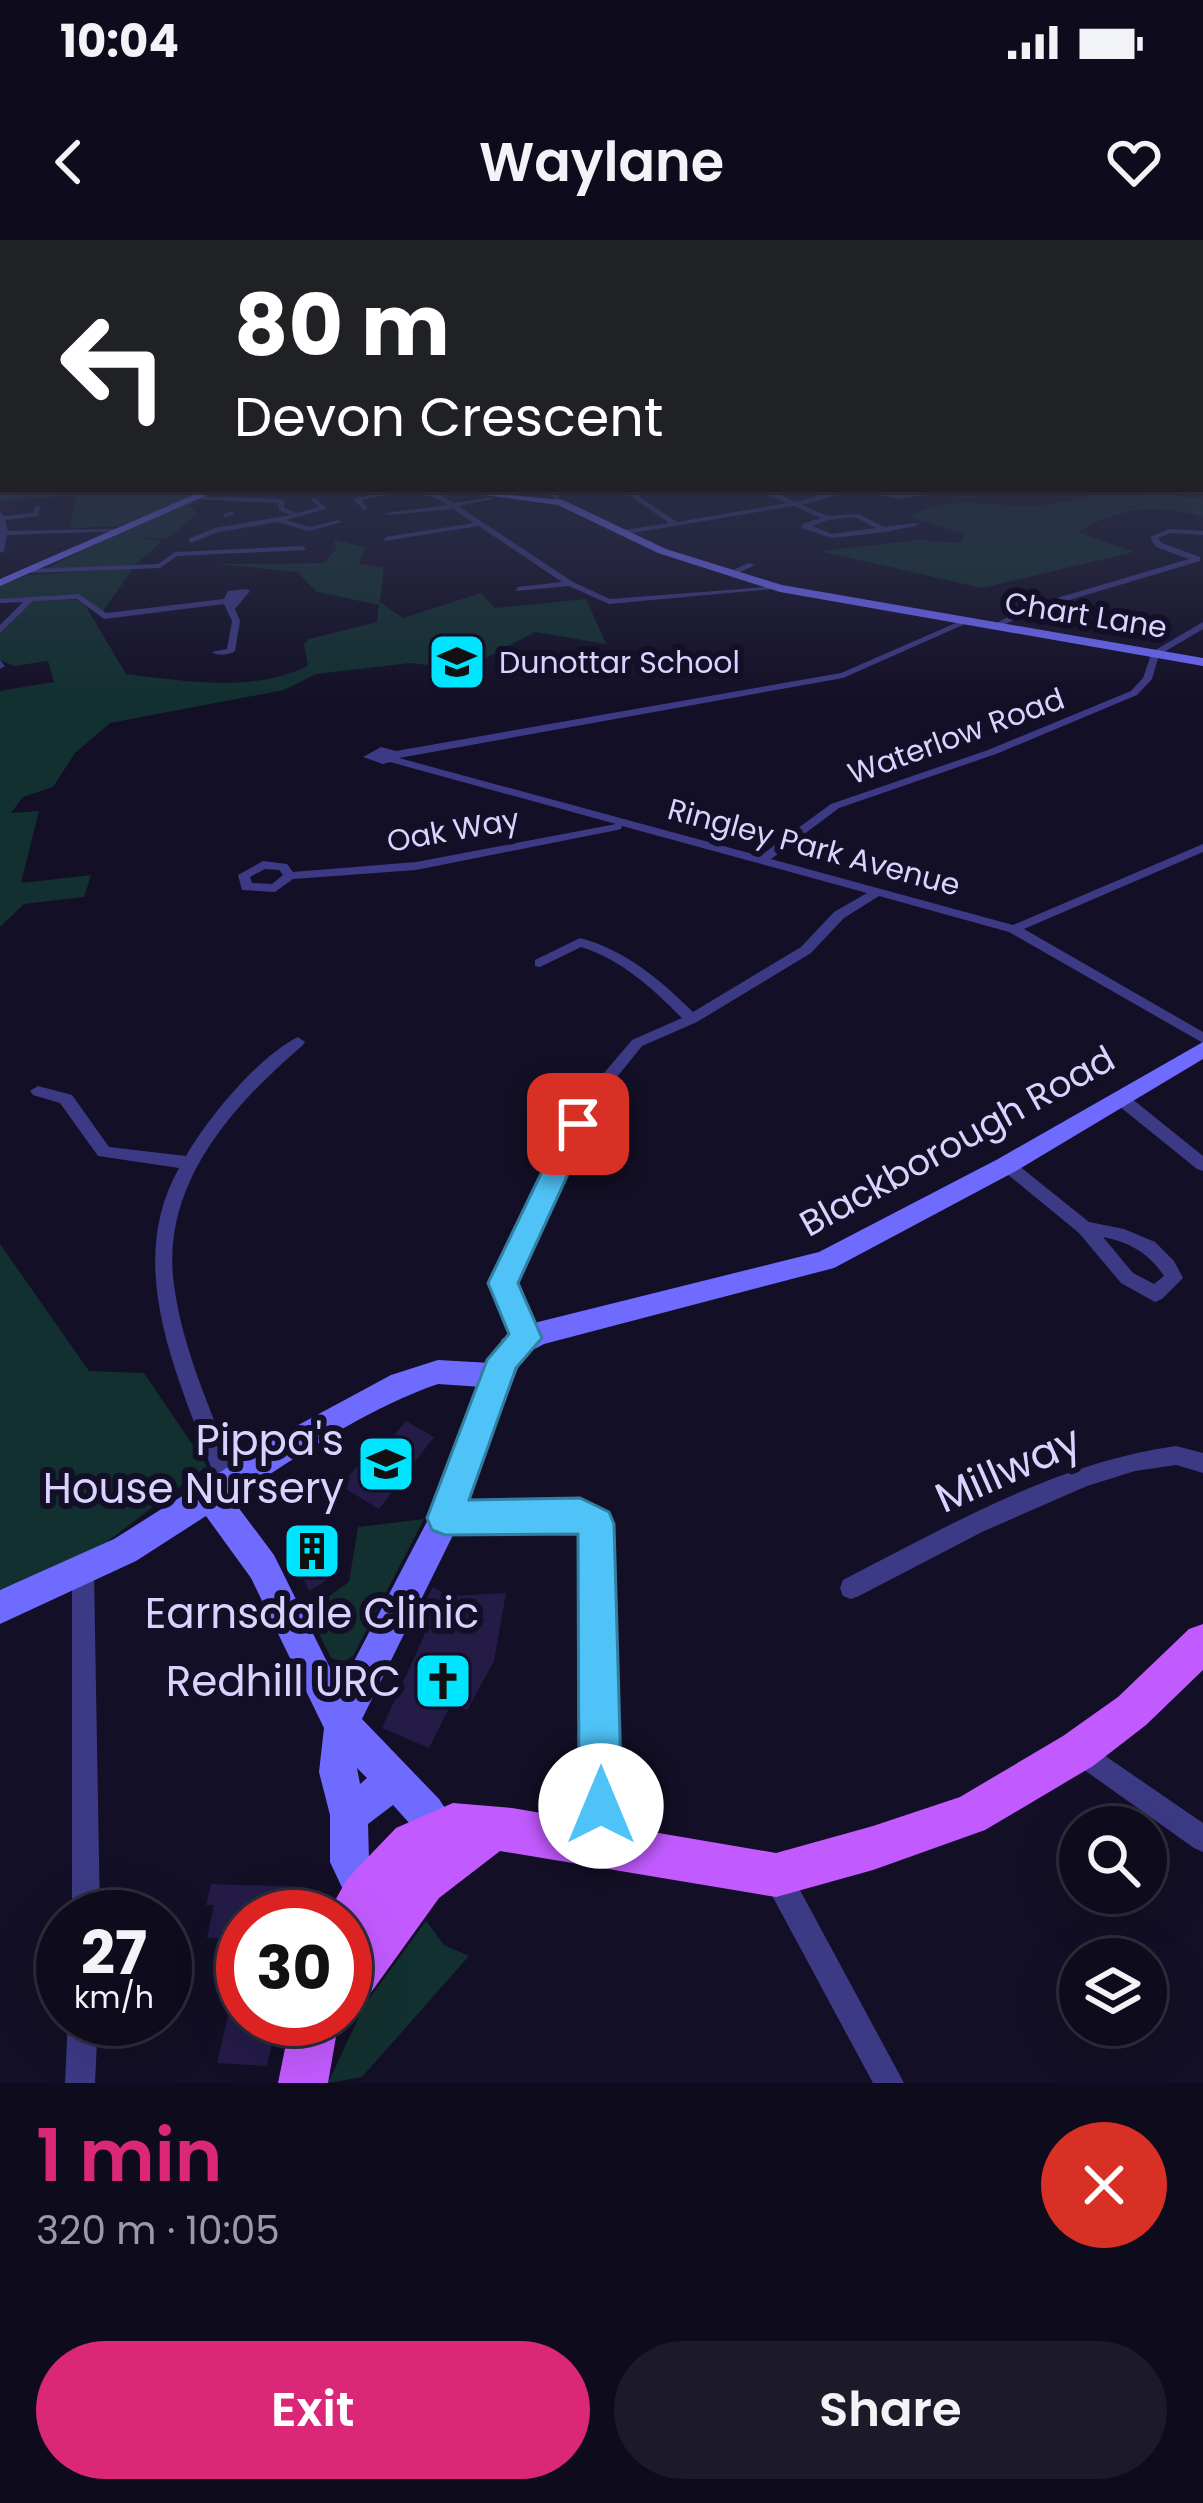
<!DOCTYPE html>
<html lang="en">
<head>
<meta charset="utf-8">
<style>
	:root { --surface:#0e0b1c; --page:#1c1929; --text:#f1f3f6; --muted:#9b9ba3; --line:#2e2b3b; --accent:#db2777 }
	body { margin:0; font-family:Poppins,sans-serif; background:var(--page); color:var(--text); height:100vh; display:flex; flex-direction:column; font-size:45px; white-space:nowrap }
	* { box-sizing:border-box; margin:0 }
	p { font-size:39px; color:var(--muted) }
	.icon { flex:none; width:66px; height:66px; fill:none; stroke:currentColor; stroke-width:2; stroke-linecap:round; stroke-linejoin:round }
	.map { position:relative; height:1843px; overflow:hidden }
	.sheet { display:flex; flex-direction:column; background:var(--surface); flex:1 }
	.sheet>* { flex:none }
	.top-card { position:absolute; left:0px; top:0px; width:1203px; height:252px; box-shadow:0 12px 48px #0002,0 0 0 3px var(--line); background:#202124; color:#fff; overflow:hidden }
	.tools { position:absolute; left:1059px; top:1566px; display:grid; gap:24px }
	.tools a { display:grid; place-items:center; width:108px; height:108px; border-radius:50%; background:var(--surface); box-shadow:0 12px 48px #0002,0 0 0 3px var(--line); font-size:60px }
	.speed { position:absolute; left:36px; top:1650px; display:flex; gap:24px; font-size:60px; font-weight:700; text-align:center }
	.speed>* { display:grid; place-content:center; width:156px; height:156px; border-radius:50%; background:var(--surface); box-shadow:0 12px 48px #0002,0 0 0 3px var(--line); line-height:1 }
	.speed small { font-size:30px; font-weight:400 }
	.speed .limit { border:18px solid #d22; background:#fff; color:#111 }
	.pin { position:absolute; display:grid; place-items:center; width:102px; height:102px; color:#fff; margin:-51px; border-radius:24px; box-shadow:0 6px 18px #0006 }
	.me { position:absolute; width:132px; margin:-66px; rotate:0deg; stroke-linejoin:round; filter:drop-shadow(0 0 9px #0008) }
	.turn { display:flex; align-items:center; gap:42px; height:252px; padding:0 36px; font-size:54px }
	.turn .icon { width:156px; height:156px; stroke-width:2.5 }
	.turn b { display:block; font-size:84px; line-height:102px }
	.round { display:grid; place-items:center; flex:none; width:126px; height:126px; border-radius:63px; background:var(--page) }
	.head { display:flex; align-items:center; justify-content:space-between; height:204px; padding:0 36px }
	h1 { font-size:72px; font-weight:600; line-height:90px; color:var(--accent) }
	.button { display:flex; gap:24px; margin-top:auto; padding:24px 36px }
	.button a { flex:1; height:138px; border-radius:72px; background:var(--accent); color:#fff; font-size:48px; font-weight:600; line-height:138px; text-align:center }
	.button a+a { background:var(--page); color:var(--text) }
	.status { display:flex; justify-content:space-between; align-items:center; height:84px; padding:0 60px; background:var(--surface); direction:ltr }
	.status svg { height:33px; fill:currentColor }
	header { display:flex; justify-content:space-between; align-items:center; height:156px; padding:0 36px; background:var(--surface); font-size:54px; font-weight:600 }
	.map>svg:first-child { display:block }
</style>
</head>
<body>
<div class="status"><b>10:04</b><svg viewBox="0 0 49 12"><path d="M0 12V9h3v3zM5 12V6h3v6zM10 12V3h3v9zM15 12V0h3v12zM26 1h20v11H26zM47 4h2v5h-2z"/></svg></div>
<header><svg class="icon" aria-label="back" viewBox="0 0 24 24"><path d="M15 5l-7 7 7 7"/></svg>Waylane<svg class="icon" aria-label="heart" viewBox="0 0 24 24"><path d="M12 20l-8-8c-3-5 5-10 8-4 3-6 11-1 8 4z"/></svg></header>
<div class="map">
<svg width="1203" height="1843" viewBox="0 0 1203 1843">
	<rect width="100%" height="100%" fill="#130f26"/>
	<!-- green -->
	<g fill="#12302f">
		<path d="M0,206L3,249H211L120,286L70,288L76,255L0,261Z"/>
		<path d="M1120,249L1203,259V277C1158,263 1119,267 1078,292L1134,312L982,348L820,311L919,300L960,303L965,294L910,277C949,251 1001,270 1044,265C1069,263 1095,254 1120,249Z"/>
		<path d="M186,260L204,262L188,265L198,274L166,299L138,297L162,301L135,325L43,330Z"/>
		<path d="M333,299L366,308L359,324L384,327L380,362L403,378L481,353L495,368L586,359L606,404L535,392L465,429L410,423L316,434L284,450L110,483L75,513L53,547L23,557L11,573L39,571L21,643L91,635L84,657L24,664L0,687V451L54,442L48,421L14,426L0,420V393L33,360H82L126,434C187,441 251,453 308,426L304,404L309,399L377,382L379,365L317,352L297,332L218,324L324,323L337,308Z"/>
		<path d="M133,328L102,373L81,355L0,360V345L28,335Z"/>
		<path d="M0,1004L89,1131L144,1133L207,1226L74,1327L0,1349Z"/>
		<path d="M424,1279L353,1416L343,1422L331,1418L308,1371L349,1342L358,1287Z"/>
		<path d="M426,1681L444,1705L469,1716L362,1837L328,1843L364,1766Z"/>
	</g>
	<!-- building -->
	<g fill="#241b47">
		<path d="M406,1181L434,1197L379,1269L341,1246L379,1199L387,1204Z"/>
		<path d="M330,1292L332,1337L309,1351L295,1322L294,1299Z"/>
		<path d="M433,1347L449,1356L506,1353L494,1421L467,1470L452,1462L429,1508L382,1488L424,1396L420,1372Z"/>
		<path d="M211,1644L306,1647L300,1677H243V1699L207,1698L214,1665H206Z"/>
		<path d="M231,1763L243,1764V1779H277L267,1826L217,1823Z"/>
	</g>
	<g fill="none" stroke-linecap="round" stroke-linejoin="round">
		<!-- street -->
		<g fill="#3d3a85" fill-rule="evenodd">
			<rect x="1200" y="221" width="3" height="4"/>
			<path d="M401,249H432L453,263L493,257V259L458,266L573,342L610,359L780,346L784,348L609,364L569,346L515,351L518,347L562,342L479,286L383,301L386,297L474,283L453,269L388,275L385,273L448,265C419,246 393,254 361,260L367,268L364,270L353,259Z"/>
			<path d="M546,249H553L562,263H558Z"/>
			<path d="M621,249H628L677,282L787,263L757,249H766L796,262L844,249H866L898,255L939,250L942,252L898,259L854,250L802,265L828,276L858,274L885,287L915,283L919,285L886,292L831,298L802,288V284L821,278L794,266L620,295L617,291L669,283ZM855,277L876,288L832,294L812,286L828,280Z"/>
			<path d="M669,249H676L677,251L674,253Z"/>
			<path d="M985,249H1040L1037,251Z"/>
			<path d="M190,256L281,259L284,261V268L297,273L319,267L311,260L314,258L326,267V269L286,280L309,287L338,280L342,282L309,291L278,282L218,292L191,303L188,299L215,288L290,275L279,270L278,263L192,259Z"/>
			<path d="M35,266L40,267L38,276L5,280L8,291L116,289L120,291L7,295L4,311L0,313V272L4,276L33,273Z"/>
			<path d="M232,271L234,274L225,277L222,275Z"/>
			<path d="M1170,289L1203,291V295L1171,293L1158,298L1162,303L1200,317V321L1036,370L995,389L988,387L1030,366L1189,319L1156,307L1150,297Z"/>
			<path d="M303,306L306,310L177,316L160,328L31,333L27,331L31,329L158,324L175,312Z"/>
			<path d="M748,323L755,325L732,336L725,334Z"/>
			<path d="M246,349L250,351L235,369L240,381L235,411C230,415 217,416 212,412L227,409L232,381L224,364L104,379L77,359L33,361L0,393V385L23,362L0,363V359L79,354L106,373L224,359L228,351Z"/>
			<path d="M958,382L965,384L843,438L399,518L760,616L831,564L988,510L1131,451L1143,438L1152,412L1203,382V389L1159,415L1152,439L1137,455L996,514L839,568L771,619L1013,685L1203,604V612L1024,689L1203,792V803L1009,692L879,656L844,678L811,713L697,782L642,806L604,853L565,919L512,1043L536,1098L533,1104L526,1106L519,1104L494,1043L549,919L593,846L632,800L682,778C652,748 622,720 581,707L540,727L535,726V720L580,698C627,711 659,739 693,772L801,707L834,672L867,653L622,586L621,589L617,590L416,630L293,639L275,652L242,650L238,635L263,621L287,624L293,632L416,622L616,584L390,522L383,524L363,517L381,507L396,511L841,433ZM265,629L279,630L283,635L272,644L252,643L250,637Z"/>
			<path d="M0,420L5,426L0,429Z"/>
			<path d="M298,797L305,802L303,805C232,866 160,945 174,1045C183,1114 216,1181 240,1246L237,1253L229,1256L221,1253L218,1246C183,1146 121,1031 179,928L98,916L60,863L33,855L30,851L38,846L72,855L109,907L186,916C208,878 258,817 298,797Z"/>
			<path d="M1120,853L1126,854L1203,916V931L1197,929L1114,862L1112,858L1114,854Z"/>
			<path d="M1007,919L1013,921L1089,982L1124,989L1155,1002L1174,1021L1183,1038L1162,1059L1155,1062L1121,1043L1079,993L1001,929L999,925ZM1103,997C1129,1002 1149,1013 1164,1036L1154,1044L1133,1033Z"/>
			<path d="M1176,1206L1203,1213V1233L1176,1225L1135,1231L1087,1246L982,1292L859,1356L851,1359L843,1356L840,1348L843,1340C948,1286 1058,1222 1176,1206Z"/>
			<path d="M581,1266L604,1277L607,1284L612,1603L608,1612L599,1616L590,1612L586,1603L585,1290L579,1287L445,1289L437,1285L434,1278L437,1271L445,1267Z"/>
			<path d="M83,1322L91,1325L94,1333L100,1677H72V1333L75,1325Z"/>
			<path d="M1082,1500L1203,1583V1612L1194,1608L1073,1522L1069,1513L1073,1504Z"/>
			<path d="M778,1624L788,1628L904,1843H873L768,1648L764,1638L768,1628Z"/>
			<path d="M68,1779H98L95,1843H65Z"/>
		</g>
		<!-- secondary -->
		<g fill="#6f6bff" fill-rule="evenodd">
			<path d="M207,249H221L0,346V339Z"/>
			<path d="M439,249L563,260L666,309L782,345L1203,418V426L780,352L658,313L558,265Z"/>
			<path d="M1203,802V819L1016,931L834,1028L544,1104L523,1115L456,1289L362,1479L439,1559L459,1589L451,1613L437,1618L423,1613L419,1594L393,1565L368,1584L369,1620L387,1657L381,1671L367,1677L353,1671L330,1622V1575L319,1532L324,1488L251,1338L206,1276L136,1321L0,1384V1350L114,1299L276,1197L391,1135L438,1120L491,1123L502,1099L538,1082L819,1012L998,919ZM438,1144L482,1147L433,1270L340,1448L274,1315L232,1259C297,1217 365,1169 438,1144ZM357,1528L367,1538L360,1544Z"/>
		</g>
		<!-- primary -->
		<g fill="#c25bff" fill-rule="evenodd">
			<path d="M1203,1384V1430L1146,1485L1093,1526L985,1590L873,1630L776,1657L500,1611L439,1658L362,1765L345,1771V1677H326L347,1639L396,1588L453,1563L512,1568L776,1613L873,1586L960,1557L1063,1496L1118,1457L1189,1389Z"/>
			<path d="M291,1779H339L328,1843H278Z"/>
		</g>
	</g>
	<!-- sky -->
	<linearGradient id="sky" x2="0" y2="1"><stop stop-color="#0a0815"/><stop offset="0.44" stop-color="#333752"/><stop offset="1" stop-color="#333752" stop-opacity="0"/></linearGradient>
	<rect width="1203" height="464" fill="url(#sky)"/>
	<!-- route -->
	<path fill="#4fc3f7" stroke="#337fa1" stroke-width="3" d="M578,875L591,884L518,1043L542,1098L516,1128L469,1260L580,1258L609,1272L614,1284L622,1566L616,1581L601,1587L585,1581L579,1566L578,1294L445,1295L432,1290L427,1278L487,1120L509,1094L488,1043L565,884Z"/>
	<!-- icons -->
	<defs>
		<symbol id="school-square" viewBox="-11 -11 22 22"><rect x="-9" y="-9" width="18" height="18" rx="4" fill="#00e5ff" stroke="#130f26"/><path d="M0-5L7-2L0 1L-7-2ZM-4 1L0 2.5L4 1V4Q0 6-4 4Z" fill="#111"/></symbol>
		<symbol id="building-square" viewBox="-11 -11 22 22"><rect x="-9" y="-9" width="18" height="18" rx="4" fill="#00e5ff" stroke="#130f26"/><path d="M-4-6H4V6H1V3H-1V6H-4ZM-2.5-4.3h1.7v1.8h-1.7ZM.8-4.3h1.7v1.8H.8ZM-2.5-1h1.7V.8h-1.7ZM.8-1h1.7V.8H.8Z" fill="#111"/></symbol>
		<symbol id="church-square" viewBox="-11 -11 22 22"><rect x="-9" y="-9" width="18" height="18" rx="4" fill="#00e5ff" stroke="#130f26"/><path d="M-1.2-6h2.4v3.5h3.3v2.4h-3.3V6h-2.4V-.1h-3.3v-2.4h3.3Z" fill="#111"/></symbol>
	</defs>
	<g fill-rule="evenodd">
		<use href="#school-square" x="424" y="389" width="66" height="66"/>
		<use href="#school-square" x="353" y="1191" width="66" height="66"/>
		<use href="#building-square" x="279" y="1278" width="66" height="66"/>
		<use href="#church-square" x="410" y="1408" width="66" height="66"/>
	</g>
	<g text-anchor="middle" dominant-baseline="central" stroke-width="12" stroke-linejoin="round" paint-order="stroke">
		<!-- far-street labels -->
		<g font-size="30" fill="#d9d4ff" stroke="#130f26">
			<text transform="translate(1086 375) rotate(9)">Chart Lane</text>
			<text transform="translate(956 496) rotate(-20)">Waterlow Road</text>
			<text transform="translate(453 590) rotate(-10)">Oak Way</text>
			<text transform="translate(814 607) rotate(15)">Ringley Park Avenue</text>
		</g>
		<!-- far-poi labels -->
		<g font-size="30" fill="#d9d4ff" stroke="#130f26" text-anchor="start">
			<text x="499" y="422">Dunottar School</text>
		</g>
		<!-- street labels -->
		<g font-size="36" fill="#d9d4ff" stroke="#130f26">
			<text transform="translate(957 901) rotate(-29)">Blackborough Road</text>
		</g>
		<!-- near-poi labels -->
		<g font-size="42" fill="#d9d4ff" stroke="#130f26" text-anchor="end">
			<text x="344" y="1200">Pippa's<tspan x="344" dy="48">House Nursery</tspan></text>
			<text x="312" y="1373" text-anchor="middle">Earnsdale Clinic</text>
			<text x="401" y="1441">Redhill URC</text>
		</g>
		<!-- near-street labels -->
		<g font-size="42" fill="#d9d4ff" stroke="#130f26">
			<text transform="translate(1008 1229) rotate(-24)">Millway</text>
		</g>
	</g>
</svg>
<div class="tools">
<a><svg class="icon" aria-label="search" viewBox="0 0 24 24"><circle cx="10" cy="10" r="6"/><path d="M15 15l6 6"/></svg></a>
<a><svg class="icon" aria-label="layers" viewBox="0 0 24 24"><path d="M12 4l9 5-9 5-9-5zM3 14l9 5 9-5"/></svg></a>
</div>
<div class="speed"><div>27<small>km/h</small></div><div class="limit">30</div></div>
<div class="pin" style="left:578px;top:884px;background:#d93025"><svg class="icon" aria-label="arrive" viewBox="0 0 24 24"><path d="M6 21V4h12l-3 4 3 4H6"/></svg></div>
<svg class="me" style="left:601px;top:1566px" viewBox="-20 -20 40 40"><circle r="19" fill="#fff"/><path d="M0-13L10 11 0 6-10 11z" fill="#4fc3f7"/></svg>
<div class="top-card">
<div class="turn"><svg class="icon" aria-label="left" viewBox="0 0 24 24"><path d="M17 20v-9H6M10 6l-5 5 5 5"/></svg><div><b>80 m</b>Devon Crescent</div></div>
</div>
</div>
<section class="sheet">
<div class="head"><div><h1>1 min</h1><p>320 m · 10:05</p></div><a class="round" style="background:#d93025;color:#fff"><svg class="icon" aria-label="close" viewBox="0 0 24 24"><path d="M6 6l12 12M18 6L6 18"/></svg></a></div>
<div class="button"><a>Exit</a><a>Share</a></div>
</section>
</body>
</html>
